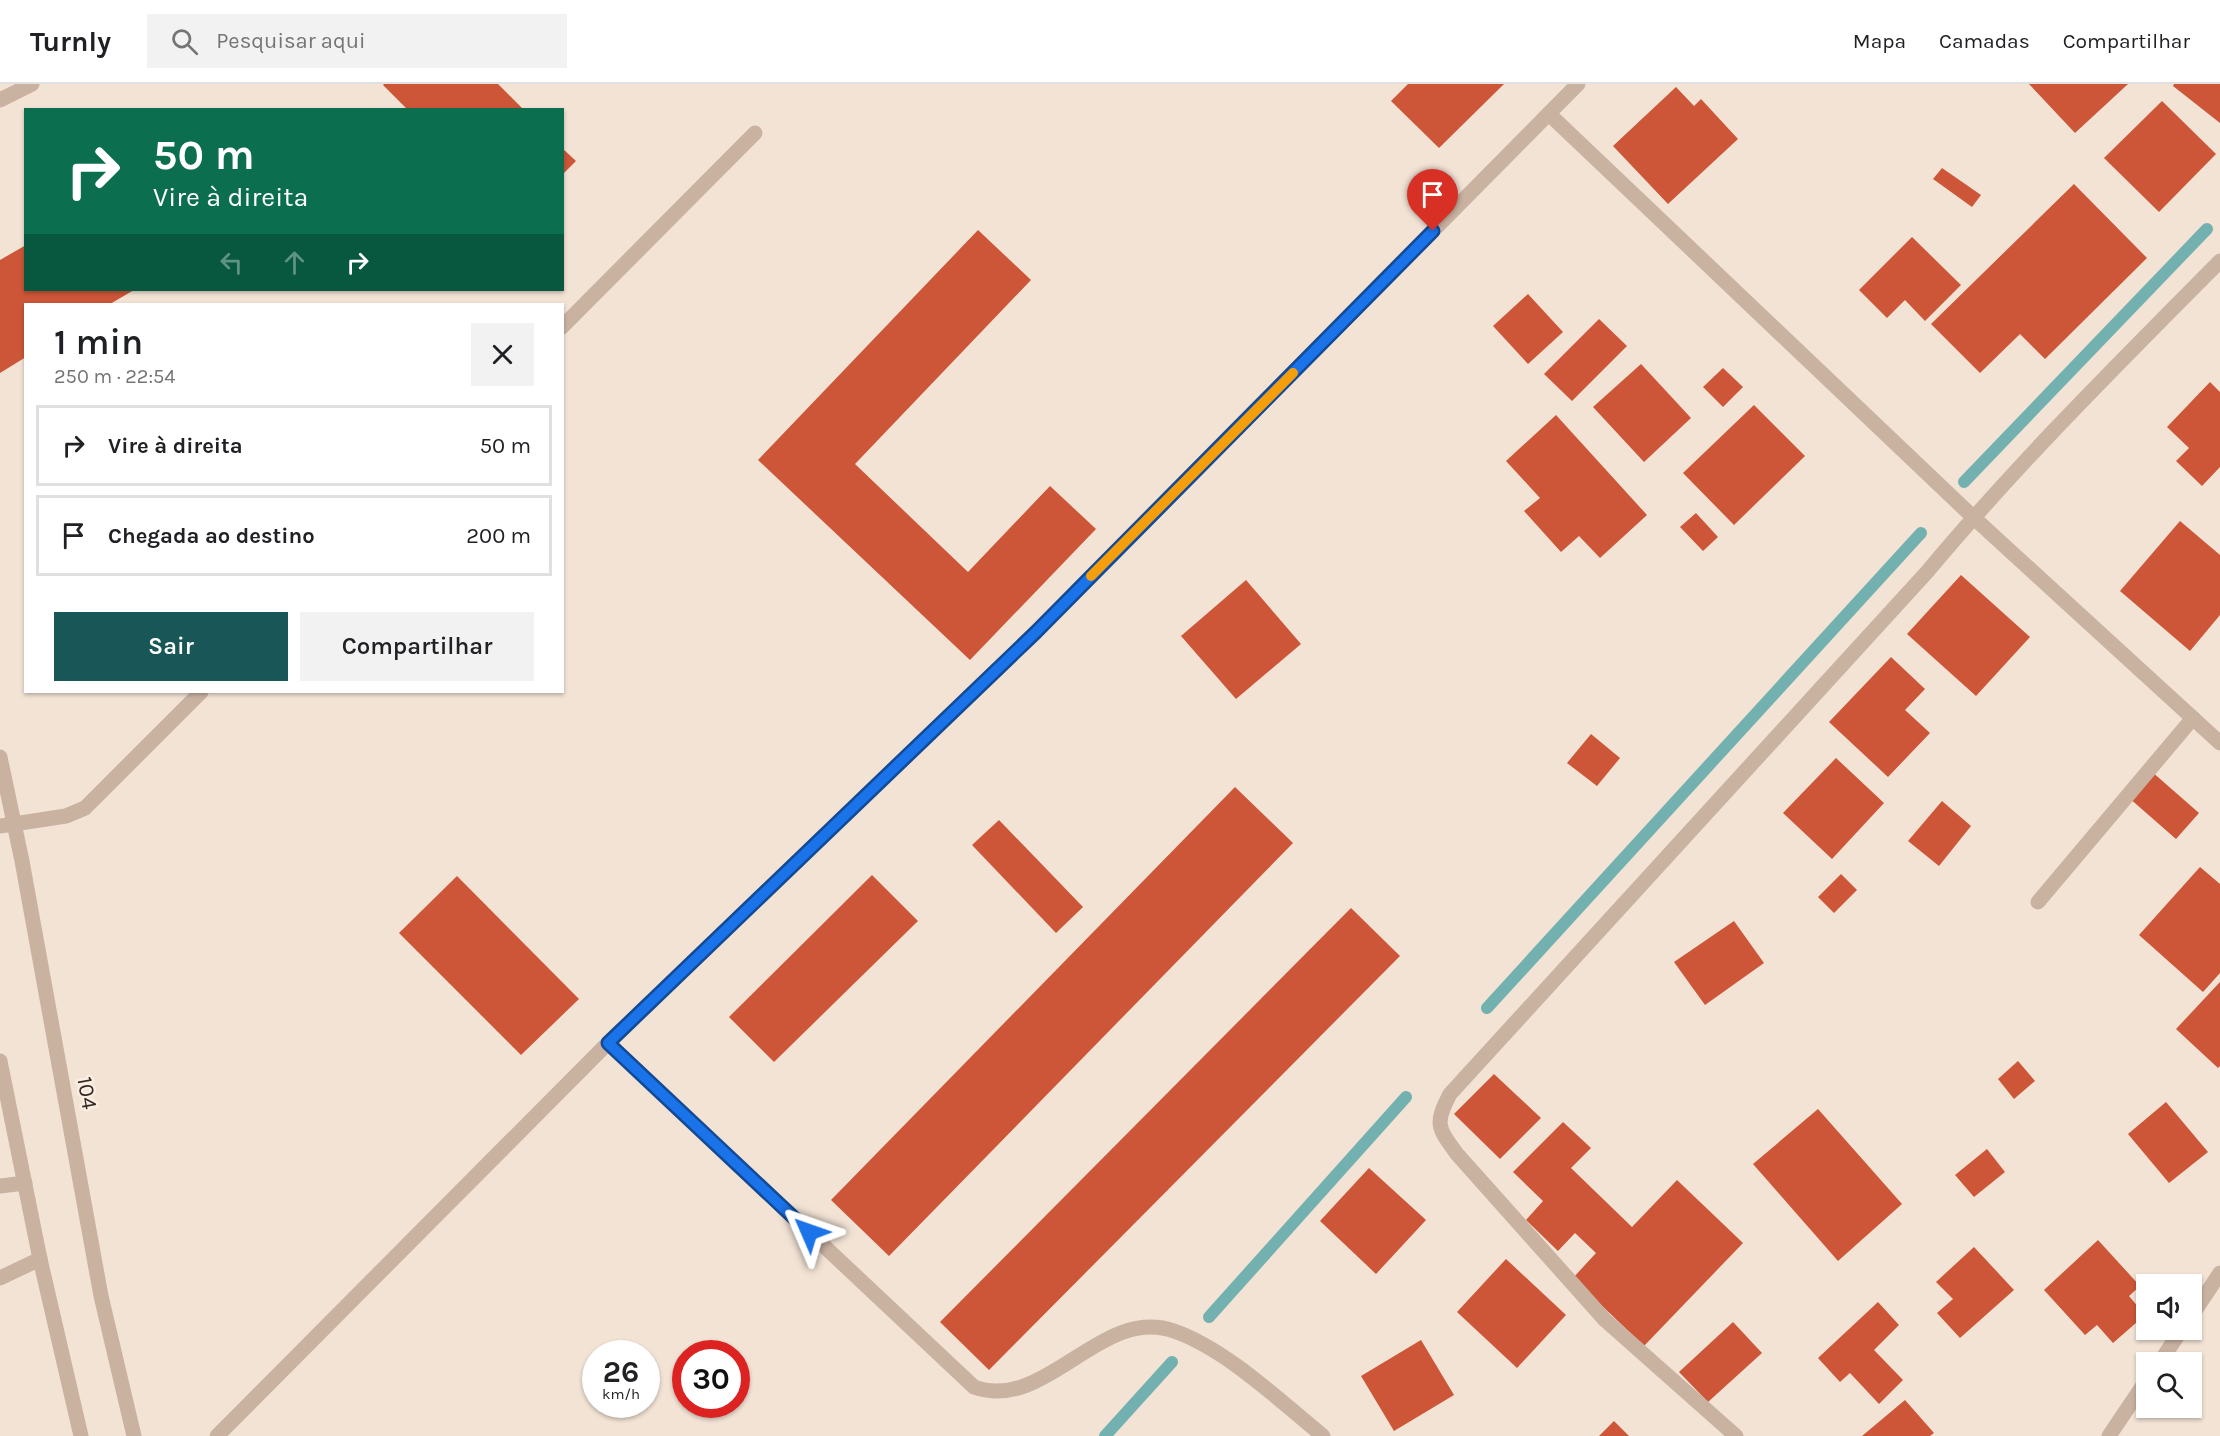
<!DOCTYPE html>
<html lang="pt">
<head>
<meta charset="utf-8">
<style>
	:root { --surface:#fff; --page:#f2f2f2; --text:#202124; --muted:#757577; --line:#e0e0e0; --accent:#185657 }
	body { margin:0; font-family:Karla,sans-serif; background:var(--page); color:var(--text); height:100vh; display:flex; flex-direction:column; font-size:22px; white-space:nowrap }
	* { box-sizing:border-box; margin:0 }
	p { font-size:20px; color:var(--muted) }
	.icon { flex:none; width:33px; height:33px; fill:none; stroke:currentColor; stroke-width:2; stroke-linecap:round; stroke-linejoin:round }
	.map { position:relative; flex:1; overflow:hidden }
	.drawer { position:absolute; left:24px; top:219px; width:540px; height:390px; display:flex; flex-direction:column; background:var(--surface); border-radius:0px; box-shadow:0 2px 4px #0004 }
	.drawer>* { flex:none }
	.banner { position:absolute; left:24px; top:24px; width:540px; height:183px; border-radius:0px; box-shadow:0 2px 4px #0004; background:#0b6e4f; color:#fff; overflow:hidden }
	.fabs { position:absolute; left:2136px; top:1190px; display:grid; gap:12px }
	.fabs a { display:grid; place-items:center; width:66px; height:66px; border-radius:0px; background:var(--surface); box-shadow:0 2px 4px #0004; font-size:30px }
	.speed { position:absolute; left:582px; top:1256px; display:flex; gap:12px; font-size:30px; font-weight:700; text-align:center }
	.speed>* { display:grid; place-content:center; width:78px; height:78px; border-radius:50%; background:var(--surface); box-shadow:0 2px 4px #0004; line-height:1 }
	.speed small { font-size:15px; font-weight:400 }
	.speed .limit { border:9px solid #d22; background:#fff; color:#111 }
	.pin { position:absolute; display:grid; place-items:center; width:51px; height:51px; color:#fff; margin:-62px -26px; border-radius:50% 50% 50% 0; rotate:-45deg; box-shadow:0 0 6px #0007 }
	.pin .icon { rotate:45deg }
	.me { position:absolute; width:66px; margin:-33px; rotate:313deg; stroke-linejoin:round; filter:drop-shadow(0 0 4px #0008) }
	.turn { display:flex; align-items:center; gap:21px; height:126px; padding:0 30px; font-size:27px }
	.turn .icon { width:78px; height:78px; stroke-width:2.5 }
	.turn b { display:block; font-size:42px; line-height:51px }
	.lanes { display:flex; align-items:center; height:57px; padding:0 30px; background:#0003; justify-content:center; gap:30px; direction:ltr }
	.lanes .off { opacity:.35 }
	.round { display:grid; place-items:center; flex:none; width:63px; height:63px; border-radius:0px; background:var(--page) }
	.head { display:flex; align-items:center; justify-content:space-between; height:102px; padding:0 30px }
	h1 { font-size:36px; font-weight:600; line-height:45px }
	.cta { display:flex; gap:12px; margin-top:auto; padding:12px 30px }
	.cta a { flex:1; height:69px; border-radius:0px; background:var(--accent); color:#fff; font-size:24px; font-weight:600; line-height:69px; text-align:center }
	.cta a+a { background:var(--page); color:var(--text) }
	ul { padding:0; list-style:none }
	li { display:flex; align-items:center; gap:18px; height:81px; margin:0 12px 9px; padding:0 18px; border:3px solid var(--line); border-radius:0px }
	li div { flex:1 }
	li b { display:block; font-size:22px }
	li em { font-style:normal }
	header { display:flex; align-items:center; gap:36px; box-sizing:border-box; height:84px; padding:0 30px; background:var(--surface); border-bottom:2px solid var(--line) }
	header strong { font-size:28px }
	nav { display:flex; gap:33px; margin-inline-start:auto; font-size:21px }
	.search { width:420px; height:54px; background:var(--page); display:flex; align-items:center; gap:15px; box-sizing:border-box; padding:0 21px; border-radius:0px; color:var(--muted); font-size:22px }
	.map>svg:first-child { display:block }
</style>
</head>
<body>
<header>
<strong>Turnly</strong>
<div class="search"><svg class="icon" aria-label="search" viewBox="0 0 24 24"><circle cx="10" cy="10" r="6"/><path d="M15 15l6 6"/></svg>Pesquisar aqui</div>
<nav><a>Mapa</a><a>Camadas</a><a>Compartilhar</a></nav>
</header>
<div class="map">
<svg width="2220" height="1352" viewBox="0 0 2220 1352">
	<rect width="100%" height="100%" fill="#f2e3d5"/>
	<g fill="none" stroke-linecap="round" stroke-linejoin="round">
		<!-- stream -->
		<g stroke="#73b0b0" stroke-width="12">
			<path d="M1964,398L2207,145"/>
			<path d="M1487,924L1921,449"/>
			<path d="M1209,1233L1406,1013"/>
			<path d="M1105,1352L1172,1278"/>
		</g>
	</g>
	<!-- building -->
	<g fill="#cd5638">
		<path d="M384,0H498L524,26H408L383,1Z"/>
		<path d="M1408,0H1504L1439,64L1391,17Z"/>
		<path d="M2029,0H2128L2075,49Z"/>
		<path d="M2174,0H2220V39L2173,2Z"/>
		<path d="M1676,3L1694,22L1701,15L1738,55L1668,120L1613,62Z"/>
		<path d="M2162,17L2216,70L2159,128L2104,74Z"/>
		<path d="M562,64L576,77L562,91Z"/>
		<path d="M1942,84L1981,111L1972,123L1933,95Z"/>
		<path d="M2074,100L2147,174L2045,275L2020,250L1980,289L1931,240Z"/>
		<path d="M978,146L1031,196L855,380L968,488L1050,402L1096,445L970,576L758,376Z"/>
		<path d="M1912,153L1961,201L1925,237L1905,216L1887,234L1859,206Z"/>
		<path d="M26,161V206H134L110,220H26V273L0,289V176Z"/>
		<path d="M1528,210L1563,248L1528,280L1493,242Z"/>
		<path d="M1599,235L1627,262L1572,317L1544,290Z"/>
		<path d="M1641,280L1691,334L1644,378L1593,323Z"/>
		<path d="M1723,284L1743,303L1723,323L1703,303Z"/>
		<path d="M2210,298L2220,308V383L2202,402L2176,377L2189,364L2167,343Z"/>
		<path d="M1754,321L1805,372L1734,441L1683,389Z"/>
		<path d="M1556,331L1647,431L1600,474L1579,452L1561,468L1524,427L1540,414L1506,377Z"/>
		<path d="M1696,429L1718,453L1703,467L1680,443Z"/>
		<path d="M2180,437L2220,471V531L2190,567L2120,507Z"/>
		<path d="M1961,491L2030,553L1976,612L1907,550Z"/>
		<path d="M1246,496L1301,560L1236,615L1181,552Z"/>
		<path d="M1891,573L1925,605L1905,626L1930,649L1888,693L1829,638Z"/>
		<path d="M1591,650L1620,674L1597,702L1567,679Z"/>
		<path d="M1836,674L1884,719L1832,775L1783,729Z"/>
		<path d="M2151,687L2199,729L2176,755L2128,713Z"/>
		<path d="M1235,703L1293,759L889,1172L831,1116Z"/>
		<path d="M1942,717L1971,742L1939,782L1908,757Z"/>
		<path d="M999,736L1083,823L1056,849L972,761Z"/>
		<path d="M2200,783L2220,800V889L2203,908L2139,851Z"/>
		<path d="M1841,790L1857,806L1834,829L1818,813Z"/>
		<path d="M872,791L918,837L774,978L729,933Z"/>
		<path d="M457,792L579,915L521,971L399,849Z"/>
		<path d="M1351,824L1400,872L989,1286L940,1238Z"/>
		<path d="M1734,837L1764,879L1705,921L1674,878Z"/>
		<path d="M2220,898V982L2218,984L2176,945Z"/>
		<path d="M2018,977L2035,997L2014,1015L1998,995Z"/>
		<path d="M1494,990L1541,1034L1500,1075L1454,1030Z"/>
		<path d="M2166,1018L2208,1068L2169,1099L2128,1050Z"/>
		<path d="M1818,1025L1902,1120L1838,1177L1753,1080Z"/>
		<path d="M1563,1038L1591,1064L1571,1084L1632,1143L1677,1096L1743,1159L1644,1262L1573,1194L1596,1169L1575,1149L1558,1167L1526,1136L1543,1117L1513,1088Z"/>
		<path d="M1987,1065L2005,1088L1974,1113L1955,1091Z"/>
		<path d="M1369,1084L1426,1136L1376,1190L1320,1137Z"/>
		<path d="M2098,1156L2140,1202L2129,1212L2145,1231L2113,1259L2097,1241L2085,1251L2044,1206Z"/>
		<path d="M1974,1163L2014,1206L1960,1254L1937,1229L1953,1215L1936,1198Z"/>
		<path d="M1506,1175L1566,1231L1517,1284L1457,1228Z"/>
		<path d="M1878,1218L1899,1241L1874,1266L1903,1296L1879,1320L1850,1289L1840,1298L1818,1274Z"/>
		<path d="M1733,1238L1762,1269L1708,1318L1679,1288Z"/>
		<path d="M1421,1256L1454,1311L1394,1347L1361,1292Z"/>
		<path d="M1905,1316L1934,1349L1930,1352H1862Z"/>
		<path d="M1614,1337L1629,1352H1599Z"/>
	</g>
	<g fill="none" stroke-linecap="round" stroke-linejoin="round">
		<!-- minor -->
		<g stroke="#cab2a1" stroke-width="15">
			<path d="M0,16L32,0"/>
			<path d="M1549,30L1973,433L2220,659"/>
			<path d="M562,243L755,49"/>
			<path d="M0,673L22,777L101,1212L134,1352"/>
			<path d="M0,742L66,732L85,724L201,608"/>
			<path d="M2038,818L2193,634"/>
			<path d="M608,959L974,1303C1046,1329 1101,1221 1174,1247C1226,1265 1280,1317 1323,1352"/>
			<path d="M0,977L40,1175L81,1352"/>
			<path d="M0,1102L25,1099"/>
			<path d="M0,1194L40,1175"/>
			<path d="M2192,1231L2220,1189"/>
			<path d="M2160,1278L2182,1245"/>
			<path d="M217,1352L608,959L1036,548L1578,0"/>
			<path d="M1736,1352L1605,1236L1457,1070C1438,1044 1434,1040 1450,1010L1927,488C2018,379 2120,278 2220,177"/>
			<path d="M2109,1352L2146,1297"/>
		</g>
	</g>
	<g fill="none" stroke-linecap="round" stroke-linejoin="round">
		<defs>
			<path id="route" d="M809,1148L608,959L1036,548L1433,147"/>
		</defs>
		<!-- route casing -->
		<use href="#route" stroke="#114b97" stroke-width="15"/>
		<!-- route -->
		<use href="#route" stroke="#1a73e8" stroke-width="10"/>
		<!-- slow -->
		<path stroke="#f59e0b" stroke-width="10" d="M1091,492L1293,289"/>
	</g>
	<g text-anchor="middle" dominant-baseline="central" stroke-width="5" stroke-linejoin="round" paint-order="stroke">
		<!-- street labels -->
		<g font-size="22" fill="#342924" stroke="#faeee2">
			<text transform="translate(87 1009) rotate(80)">104</text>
		</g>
	</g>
</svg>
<div class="fabs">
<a><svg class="icon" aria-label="sound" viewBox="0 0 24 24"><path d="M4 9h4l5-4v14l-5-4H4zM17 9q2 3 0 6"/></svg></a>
<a><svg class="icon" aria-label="search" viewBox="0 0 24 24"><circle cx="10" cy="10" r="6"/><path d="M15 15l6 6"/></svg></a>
</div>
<div class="speed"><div>26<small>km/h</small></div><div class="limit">30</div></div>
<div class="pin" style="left:1433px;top:147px;background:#d93025"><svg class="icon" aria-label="arrive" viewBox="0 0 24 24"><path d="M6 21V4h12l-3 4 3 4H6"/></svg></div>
<svg class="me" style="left:809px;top:1148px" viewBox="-20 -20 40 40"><path d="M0-17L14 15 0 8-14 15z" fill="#1a73e8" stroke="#fff" stroke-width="4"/></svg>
<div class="banner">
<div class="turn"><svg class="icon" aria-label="right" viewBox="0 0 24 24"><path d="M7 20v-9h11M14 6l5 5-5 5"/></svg><div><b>50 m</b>Vire à direita</div></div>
<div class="lanes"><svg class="icon off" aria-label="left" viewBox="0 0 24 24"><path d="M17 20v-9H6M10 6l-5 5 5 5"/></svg><svg class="icon off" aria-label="ahead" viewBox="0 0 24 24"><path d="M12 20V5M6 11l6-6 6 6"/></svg><svg class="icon" aria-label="right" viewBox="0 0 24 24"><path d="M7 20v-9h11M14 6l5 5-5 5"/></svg></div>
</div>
<section class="drawer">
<div class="head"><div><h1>1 min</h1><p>250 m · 22:54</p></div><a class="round"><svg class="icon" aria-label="close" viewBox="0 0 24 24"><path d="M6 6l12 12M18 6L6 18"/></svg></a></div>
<ul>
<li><svg class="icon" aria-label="right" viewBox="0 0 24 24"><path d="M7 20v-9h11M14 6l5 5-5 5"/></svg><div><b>Vire à direita</b></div><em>50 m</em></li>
<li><svg class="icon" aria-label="arrive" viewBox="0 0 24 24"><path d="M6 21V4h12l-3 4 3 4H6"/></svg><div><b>Chegada ao destino</b></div><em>200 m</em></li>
</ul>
<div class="cta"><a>Sair</a><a>Compartilhar</a></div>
</section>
</div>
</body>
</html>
